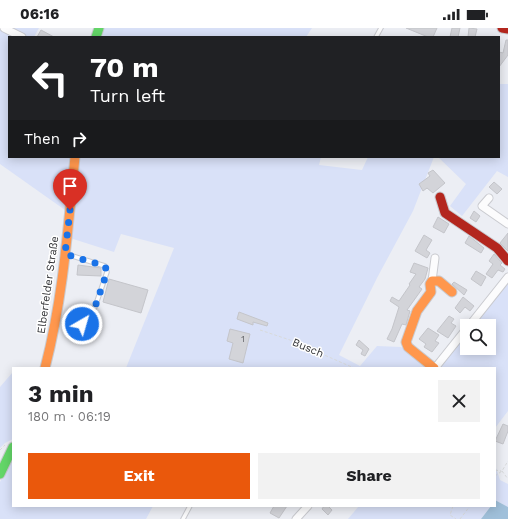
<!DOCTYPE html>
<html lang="en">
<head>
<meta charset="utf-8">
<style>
	:root { --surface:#fff; --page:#f2f2f2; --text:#202124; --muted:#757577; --accent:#ea580c }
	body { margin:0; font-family:"Work Sans",sans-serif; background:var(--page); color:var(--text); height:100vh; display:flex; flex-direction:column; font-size:15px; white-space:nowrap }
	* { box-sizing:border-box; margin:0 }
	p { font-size:13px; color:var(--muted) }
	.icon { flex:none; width:22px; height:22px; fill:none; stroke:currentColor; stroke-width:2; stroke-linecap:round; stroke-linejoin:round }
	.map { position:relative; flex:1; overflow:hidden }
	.sheet { position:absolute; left:12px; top:339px; width:484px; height:140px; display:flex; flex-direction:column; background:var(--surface); border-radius:0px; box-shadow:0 2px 10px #0003 }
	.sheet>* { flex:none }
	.banner { position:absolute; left:8px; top:8px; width:492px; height:122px; border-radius:0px; box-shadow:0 2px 10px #0003; background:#202124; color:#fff; overflow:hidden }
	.buttons { position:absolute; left:460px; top:291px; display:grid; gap:8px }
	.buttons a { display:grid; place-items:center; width:36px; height:36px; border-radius:0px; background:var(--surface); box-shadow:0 2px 10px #0003; font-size:20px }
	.pin { position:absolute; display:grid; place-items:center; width:34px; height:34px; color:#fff; margin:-41px -17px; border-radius:50% 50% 50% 0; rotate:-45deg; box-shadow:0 0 4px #0007 }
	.pin .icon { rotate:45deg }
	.me { position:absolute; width:44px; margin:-22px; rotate:38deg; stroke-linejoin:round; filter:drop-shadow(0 0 3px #0008) }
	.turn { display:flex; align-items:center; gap:14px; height:84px; padding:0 16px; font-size:18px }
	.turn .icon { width:52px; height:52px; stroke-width:2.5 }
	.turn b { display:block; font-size:28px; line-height:34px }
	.then { display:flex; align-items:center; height:38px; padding:0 16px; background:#0003; gap:8px; font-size:15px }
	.round { display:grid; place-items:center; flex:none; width:42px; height:42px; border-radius:0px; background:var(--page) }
	.summary { display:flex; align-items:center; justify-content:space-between; height:68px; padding:0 16px }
	h1 { font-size:24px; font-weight:700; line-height:30px }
	.button { display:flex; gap:8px; margin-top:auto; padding:8px 16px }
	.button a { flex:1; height:46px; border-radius:0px; background:var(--accent); color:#fff; font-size:16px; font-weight:700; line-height:46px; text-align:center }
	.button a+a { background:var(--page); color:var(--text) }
	.status { display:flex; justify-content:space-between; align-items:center; height:28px; padding:0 20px; background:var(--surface); direction:ltr }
	.status svg { height:11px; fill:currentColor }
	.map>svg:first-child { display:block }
</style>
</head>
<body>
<div class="status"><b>06:16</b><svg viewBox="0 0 49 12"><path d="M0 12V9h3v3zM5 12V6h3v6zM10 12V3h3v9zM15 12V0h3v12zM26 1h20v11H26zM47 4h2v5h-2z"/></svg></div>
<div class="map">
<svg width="508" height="491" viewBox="0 0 508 491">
	<rect width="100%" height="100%" fill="#eceef4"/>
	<!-- green -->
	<g fill="#d9e1f8">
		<path d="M0,0L18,9H9V129H71L65,182L0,136Z"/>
		<path d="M9,0H39L34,9H27Z"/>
		<path d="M104,0H312L306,9H195L192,8L191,9H102Z"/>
		<path d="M499,56H508V149L497,143L462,188L450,178L466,156L438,129H499Z"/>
		<path d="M79,129H321L319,137L362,142L368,129H434L413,183L377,250L339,327L360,338L377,318L401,319L433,338L431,340H126L174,220L121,206L114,224L70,210Z"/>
		<path d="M508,253V383L495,400V340H439L467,304V320H489V298H472Z"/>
		<path d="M13,344V411L5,415L0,420V359Z"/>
		<path d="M13,428V478H153L146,491H0V454Z"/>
		<path d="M495,437L500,452L508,456V479L495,472Z"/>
		<path d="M359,478H491L481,491H348Z"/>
	</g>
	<!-- water -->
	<path fill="#a0c0da" d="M495,472L508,479V491H481L491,478H495Z"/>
	<!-- building -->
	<g fill="#d3d4d9" stroke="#c4c5ca">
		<path d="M406,0H437L433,9H428Z"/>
		<path d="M452,0H460L458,9H450Z"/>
		<path d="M469,0L477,1L475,9H468Z"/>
		<path d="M41,2L54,9H37Z"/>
		<path d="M506,12H508V27L499,39V24L503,25Z"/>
		<path d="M433,142L445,155L433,165L427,160L423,163L419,156L430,148L428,145Z"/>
		<path d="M494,154L502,161L497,166L489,159Z"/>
		<path d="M474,183L480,188L476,194L470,190Z"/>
		<path d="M438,189L449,196L444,205L433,199Z"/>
		<path d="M508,205V223L500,215Z"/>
		<path d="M424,207L432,212L426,222L430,225L427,230L415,223Z"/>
		<path d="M469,208L484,220L481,225L465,215Z"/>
		<path d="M494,226L502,235L500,237L505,241L503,244L498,242L492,250L486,246L493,236L489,233Z"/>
		<path d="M414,235L428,240L425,251L419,259L422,261L407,282L410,283L406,297L402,296L394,314L387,311L392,301L399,279L390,273L392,269L399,273L410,257L409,256L416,246L410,244Z"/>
		<path d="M78,237L101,240V248L77,247Z"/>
		<path d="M476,243L486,249L481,258L471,251Z"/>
		<path d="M109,251L148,262L141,285L103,274Z"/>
		<path d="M454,254L467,262L464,267L452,256Z"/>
		<path d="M463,269L474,278L470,283L465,279L460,285L455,280Z"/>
		<path d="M239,284L268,295L267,298L253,294V297L237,291Z"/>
		<path d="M449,288L454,291L451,295L456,298L448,310L437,303Z"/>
		<path d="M428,300L439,307L435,313L439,315L432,324L424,319L426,316L419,311Z"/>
		<path d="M230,301L250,306L243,335L229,331L233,315L227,313Z"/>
		<path d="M359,312L369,321L365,328L361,326L363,322L356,317Z"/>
		<path d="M503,396L508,398V403L503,416L495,413Z"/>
		<path d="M274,478H287L279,490L270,485Z"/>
		<path d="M324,478H328L332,482L328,487L322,481Z"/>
	</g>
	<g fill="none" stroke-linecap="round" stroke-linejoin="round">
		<defs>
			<g id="lane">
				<path d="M376,9L381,0"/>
				<path d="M66,226L105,238L107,244L95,279L75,305"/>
				<path d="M183,491L190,478"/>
			</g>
			<g id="street">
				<path d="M4,0L22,9"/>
				<path d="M489,170L482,178L508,196"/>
				<path d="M432,253L435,230"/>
				<path d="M469,298L508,249"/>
				<path d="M435,340L467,300"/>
				<path d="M296,491L308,478"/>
			</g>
			<g id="fast">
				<path d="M96,9L99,0"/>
				<path d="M0,446L13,419"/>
			</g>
			<g id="slow">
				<path d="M45,340C63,271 68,200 75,129"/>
				<path d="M434,340L408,319L406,314L417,283L431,264L430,256L432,253H439L452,264"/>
			</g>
			<g id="jam">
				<path d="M502,0L508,1"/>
				<path d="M440,169L445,185L497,220L508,233"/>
			</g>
		</defs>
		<!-- lane casing -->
		<use href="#lane" stroke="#c9cacf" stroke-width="5.5"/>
		<!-- street casing -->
		<use href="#street" stroke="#c9cacf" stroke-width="9"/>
		<!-- fast casing -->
		<use href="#fast" stroke="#c9cacf" stroke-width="11"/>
		<!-- slow casing -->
		<use href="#slow" stroke="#c9cacf" stroke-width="11"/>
		<!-- jam casing -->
		<use href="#jam" stroke="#c9cacf" stroke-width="11"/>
		<!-- path -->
		<g stroke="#d8dadb" stroke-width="1" stroke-dasharray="3 2" stroke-linecap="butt">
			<path d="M260,302L290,312L354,340"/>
			<path d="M0,422L5,417"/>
			<path d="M495,442L501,443"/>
			<path d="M502,443L508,451"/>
			<path d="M495,448L502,443L508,433"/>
			<path d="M453,478L450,487L456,491"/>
			<path d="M460,491L470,478"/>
		</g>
		<!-- lane -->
		<use href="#lane" stroke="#fcfcfd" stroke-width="3.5"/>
		<!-- street -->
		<use href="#street" stroke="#fcfcfd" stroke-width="7"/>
		<!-- fast -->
		<use href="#fast" stroke="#63d668" stroke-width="9"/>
		<!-- slow -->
		<use href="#slow" stroke="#ff974d" stroke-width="9"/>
		<!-- jam -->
		<use href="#jam" stroke="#b3261e" stroke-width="9"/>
	</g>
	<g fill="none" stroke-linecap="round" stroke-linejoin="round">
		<!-- route -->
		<path stroke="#1a73e8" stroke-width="7" stroke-dasharray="0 12.6" d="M70,182L65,226L105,238L107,244L95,279L82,296"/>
	</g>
	<g text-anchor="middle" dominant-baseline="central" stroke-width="3" stroke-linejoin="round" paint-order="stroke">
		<!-- number labels -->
		<g font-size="9" fill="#5b5c60">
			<text x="243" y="311">1</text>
		</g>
		<!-- street labels -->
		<g font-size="11" fill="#313236" stroke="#fff">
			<text transform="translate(48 257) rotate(-82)">Elberfelder Straße</text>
			<text transform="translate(308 320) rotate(23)">Busch</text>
		</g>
	</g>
</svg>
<div class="buttons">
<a><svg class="icon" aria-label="search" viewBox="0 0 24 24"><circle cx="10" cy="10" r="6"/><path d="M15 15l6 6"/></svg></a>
</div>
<div class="pin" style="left:70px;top:182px;background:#d93025"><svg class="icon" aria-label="arrive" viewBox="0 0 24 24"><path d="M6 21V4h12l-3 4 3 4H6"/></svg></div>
<svg class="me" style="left:82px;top:296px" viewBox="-20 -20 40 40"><circle r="17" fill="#1a73e8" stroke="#fff" stroke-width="3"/><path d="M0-11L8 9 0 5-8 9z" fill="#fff"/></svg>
<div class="banner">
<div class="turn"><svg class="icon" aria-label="left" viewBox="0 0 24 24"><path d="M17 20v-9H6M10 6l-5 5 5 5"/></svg><div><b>70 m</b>Turn left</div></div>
<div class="then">Then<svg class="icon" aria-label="right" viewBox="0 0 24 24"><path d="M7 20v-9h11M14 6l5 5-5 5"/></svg></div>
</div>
<section class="sheet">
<div class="summary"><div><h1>3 min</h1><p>180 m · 06:19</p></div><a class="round"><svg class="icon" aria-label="close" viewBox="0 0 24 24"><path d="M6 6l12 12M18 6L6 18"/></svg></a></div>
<div class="button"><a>Exit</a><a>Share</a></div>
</section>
</div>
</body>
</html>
